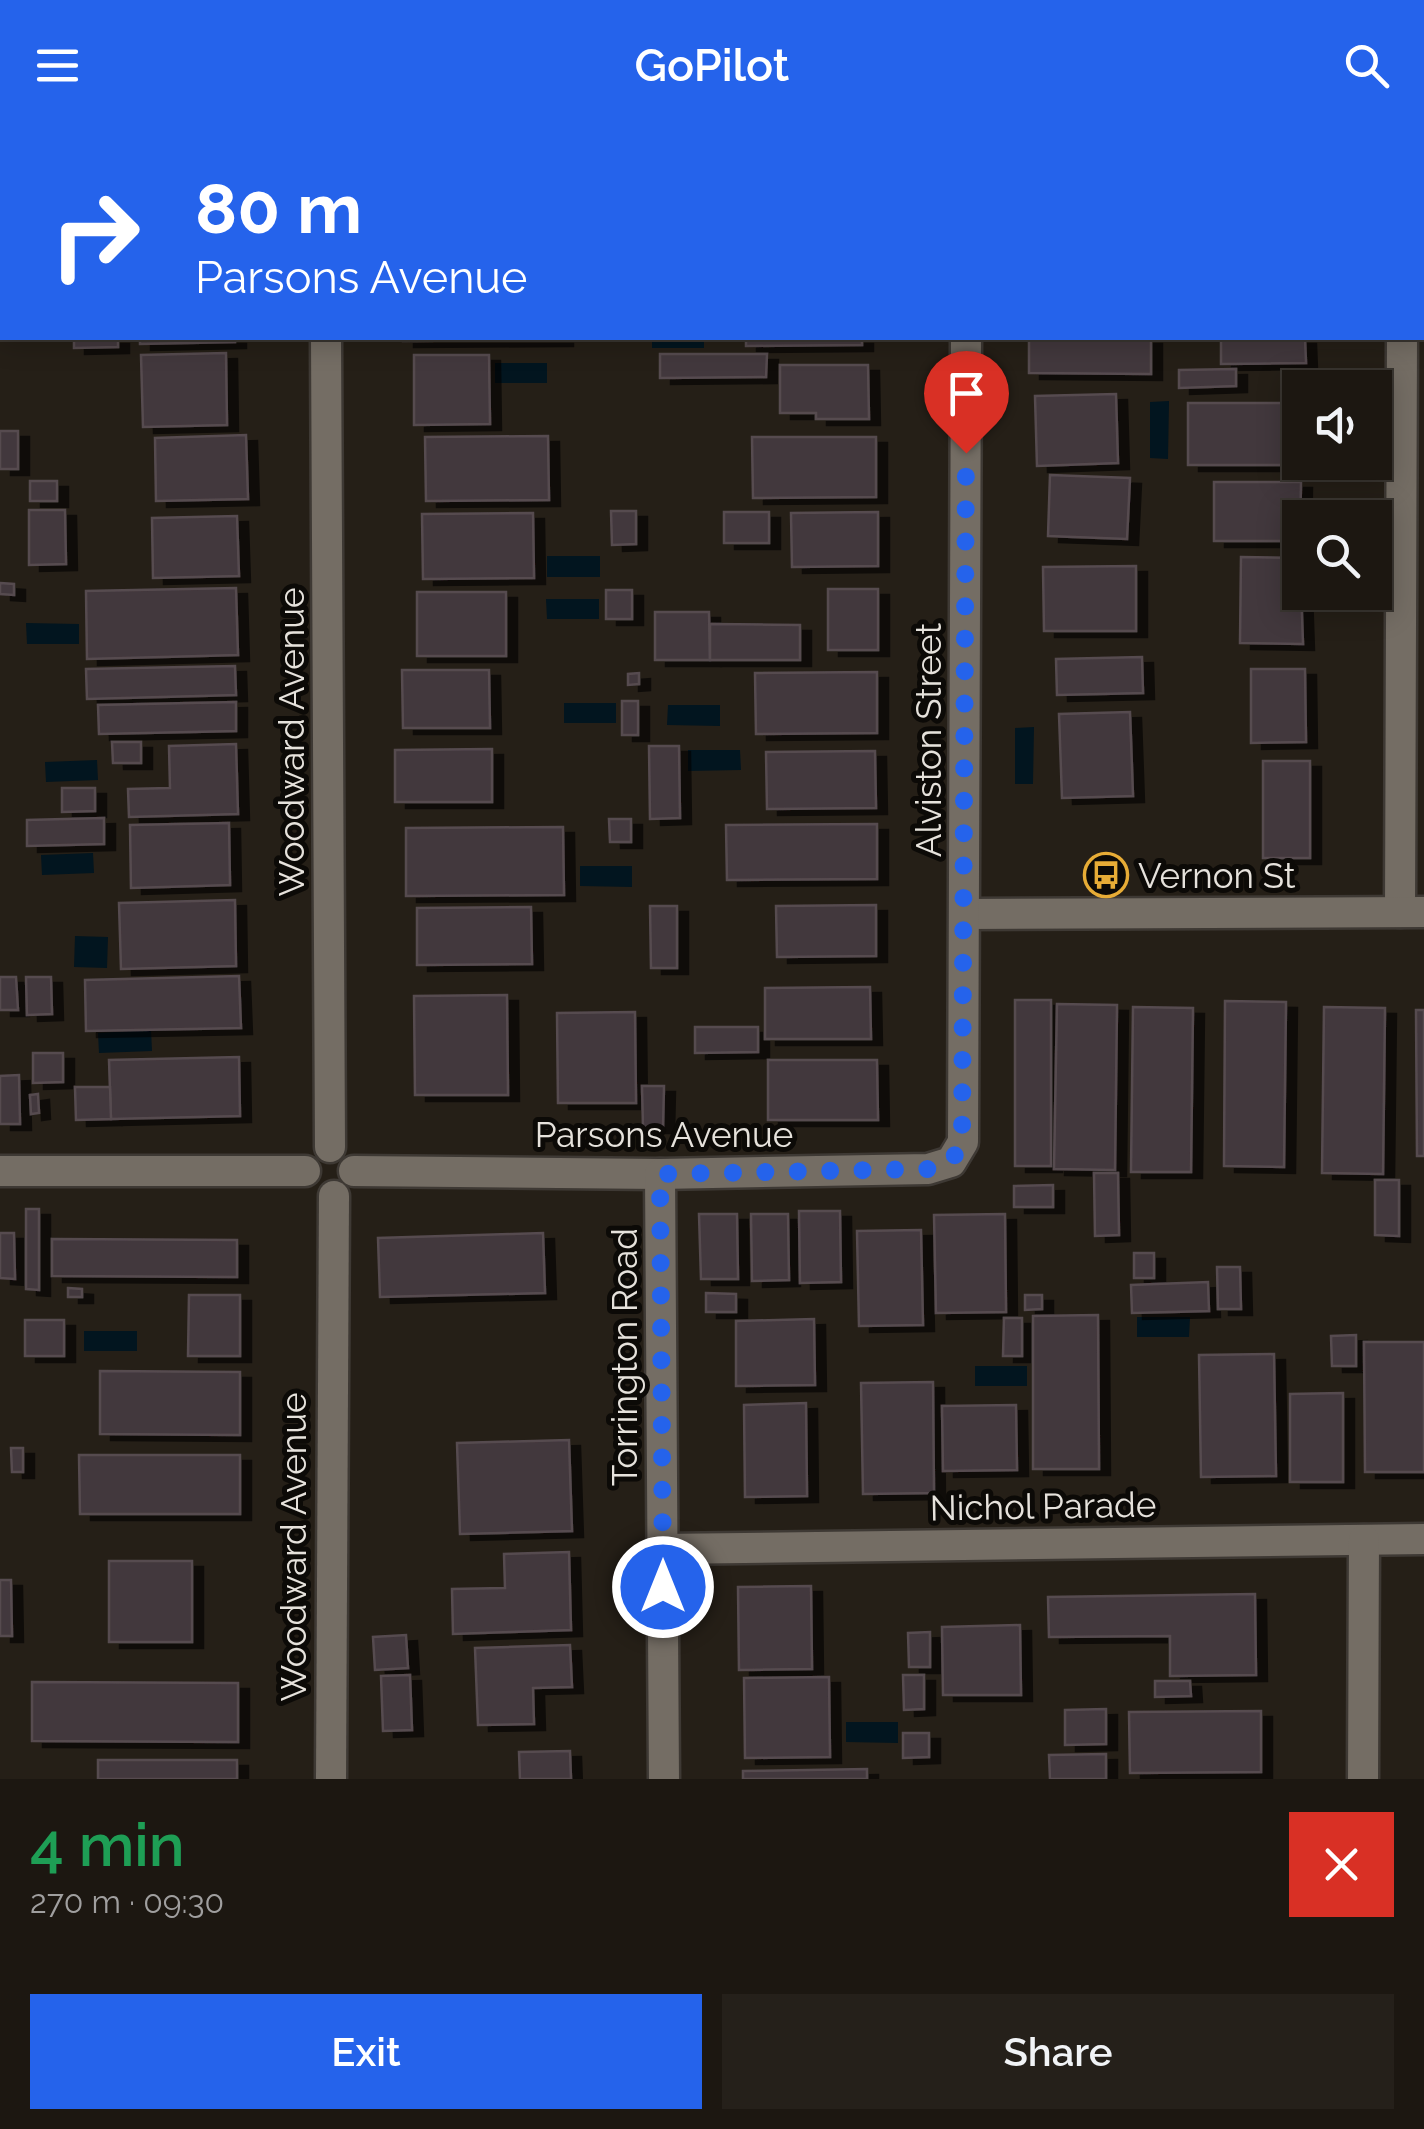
<!DOCTYPE html>
<html lang="en">
<head>
<meta charset="utf-8">
<style>
	:root { --surface:#1c1711; --page:#25201a; --text:#f1f3f6; --muted:#a09f9f; --line:#3a3631; --accent:#2563eb }
	body { margin:0; font-family:Raleway,sans-serif; background:var(--page); color:var(--text); height:100vh; display:flex; flex-direction:column; font-size:38px; white-space:nowrap }
	* { box-sizing:border-box; margin:0 }
	p { font-size:32px; color:var(--muted) }
	.icon { flex:none; width:55px; height:55px; fill:none; stroke:currentColor; stroke-width:2; stroke-linecap:round; stroke-linejoin:round }
	.map { position:relative; height:1649px; overflow:hidden }
	.side { display:flex; flex-direction:column; background:var(--surface); flex:1 }
	.side>* { flex:none }
	.guide { position:absolute; left:0px; top:0px; width:1425px; height:210px; box-shadow:0 5px 25px #0003,0 0 0 2px var(--line); background:#2563eb; color:#fff; overflow:hidden }
	.buttons { position:absolute; left:1282px; top:240px; display:grid; gap:20px }
	.buttons a { display:grid; place-items:center; width:110px; height:110px; border-radius:0px; background:var(--surface); box-shadow:0 5px 25px #0003,0 0 0 2px var(--line); font-size:50px }
	.pin { position:absolute; display:grid; place-items:center; width:85px; height:85px; color:#fff; margin:-102px -42px; border-radius:50% 50% 50% 0; rotate:-45deg; box-shadow:0 0 10px #0007 }
	.pin .icon { rotate:45deg }
	.me { position:absolute; width:110px; margin:-55px; rotate:0deg; stroke-linejoin:round; filter:drop-shadow(0 0 8px #0008) }
	.turn { display:flex; align-items:center; gap:35px; height:210px; padding:0 30px; font-size:45px }
	.turn .icon { width:130px; height:130px; stroke-width:2.5 }
	.turn b { display:block; font-size:70px; line-height:85px }
	.round { display:grid; place-items:center; flex:none; width:105px; height:105px; border-radius:0px; background:var(--page) }
	.headline { display:flex; align-items:center; justify-content:space-between; height:170px; padding:0 30px }
	h1 { font-size:60px; font-weight:600; line-height:75px; color:#1e9e55 }
	.button { display:flex; gap:20px; margin-top:auto; padding:20px 30px }
	.button a { flex:1; height:115px; border-radius:0px; background:var(--accent); color:#fff; font-size:40px; font-weight:600; line-height:115px; text-align:center }
	.button a+a { background:var(--page); color:var(--text) }
	header { display:flex; justify-content:space-between; align-items:center; height:130px; padding:0 30px; background:var(--accent); color:#fff; font-size:45px; font-weight:600 }
	.map>svg:first-child { display:block }
</style>
</head>
<body>
<header><svg class="icon" aria-label="menu" viewBox="0 0 24 24"><path d="M4 6h16M4 12h16M4 18h16"/></svg>GoPilot<svg class="icon" aria-label="search" viewBox="0 0 24 24"><circle cx="10" cy="10" r="6"/><path d="M15 15l6 6"/></svg></header>
<div class="map">
<svg width="1424" height="1649" viewBox="0 0 1424 1649">
	<defs>
		<filter id="shadow"><feDropShadow dx="11" dy="6" stdDeviation="0" flood-color="#0009"/></filter>
	</defs>
	<rect width="100%" height="100%" fill="#251f17"/>
	<!-- water -->
	<g fill="#02151f">
		<rect x="652" y="208" width="52" height="10"/>
		<rect x="495" y="233" width="52" height="20"/>
		<path d="M1169,271L1168,329L1150,328V272Z"/>
		<rect x="547" y="426" width="53" height="21"/>
		<path d="M546,469H599V489H547Z"/>
		<path d="M26,493L79,494V514H27Z"/>
		<rect x="564" y="573" width="52" height="20"/>
		<path d="M668,575H720V596L667,595Z"/>
		<path d="M1034,597L1033,654H1015V598Z"/>
		<path d="M688,620H740L741,640L688,641Z"/>
		<path d="M97,630L98,650L46,652L45,632Z"/>
		<path d="M93,723L94,743L42,745L41,725Z"/>
		<path d="M580,736H632V757L580,756Z"/>
		<path d="M75,806L108,807L107,838L74,837Z"/>
		<path d="M151,900L152,921L99,923L98,903Z"/>
		<path d="M1137,1187H1190L1189,1207H1137Z"/>
		<rect x="84" y="1201" width="53" height="20"/>
		<rect x="975" y="1236" width="52" height="20"/>
		<path d="M846,1592H898V1613L846,1612Z"/>
	</g>
	<!-- building -->
	<g fill="#42373c" stroke="#564b50" stroke-width="2.5" filter="url(#shadow)">
		<rect x="32" y="0" width="64" height="2"/>
		<path d="M216,0L217,2H104L199,0Z"/>
		<rect x="787" y="0" width="87" height="2"/>
		<rect x="1037" y="0" width="116" height="2"/>
		<rect x="1220" y="0" width="74" height="2"/>
		<path d="M74,208H118V217L74,218Z"/>
		<path d="M140,208H235V212L140,214Z"/>
		<path d="M403,208H562V210L403,211Z"/>
		<path d="M746,208H862V215L746,216Z"/>
		<path d="M1029,208H1151V244L1029,243Z"/>
		<path d="M1221,208H1305L1306,233L1221,234Z"/>
		<path d="M226,223L227,295L143,297L141,225Z"/>
		<path d="M660,224H767L766,247L660,248Z"/>
		<path d="M414,225H489L490,294L414,295Z"/>
		<path d="M780,235H868L869,289H816V283H780Z"/>
		<path d="M1236,239V256L1179,258V240Z"/>
		<path d="M1116,264L1118,333L1037,336L1035,266Z"/>
		<path d="M1188,273H1300V332L1304,335H1188Z"/>
		<rect x="0" y="301" width="18" height="38"/>
		<path d="M246,305L248,369L156,371L155,308Z"/>
		<path d="M548,306L549,370L426,371L425,307Z"/>
		<path d="M752,307H876V367L753,368Z"/>
		<path d="M1050,345L1130,348L1127,409L1048,406Z"/>
		<rect x="30" y="351" width="27" height="20"/>
		<path d="M1214,352H1301L1300,411H1214Z"/>
		<path d="M29,380H65L66,434L29,435Z"/>
		<path d="M611,381H636V414L612,415Z"/>
		<rect x="724" y="382" width="45" height="31"/>
		<path d="M878,382V436L792,437L791,383Z"/>
		<path d="M533,383L534,448L423,449L422,384Z"/>
		<path d="M237,386L239,446L153,448L152,388Z"/>
		<path d="M1241,427L1300,428L1303,514L1240,513Z"/>
		<path d="M1136,436V501H1044L1043,437Z"/>
		<path d="M0,453L14,454V465L0,464Z"/>
		<path d="M236,458L238,525L87,529L86,461Z"/>
		<rect x="828" y="459" width="50" height="61"/>
		<rect x="606" y="460" width="26" height="29"/>
		<rect x="417" y="462" width="89" height="64"/>
		<path d="M655,482H709L710,530H655Z"/>
		<path d="M710,494L800,495V530H710Z"/>
		<path d="M1142,527L1143,563L1057,565L1056,529Z"/>
		<path d="M235,536L236,565L87,569L86,539Z"/>
		<path d="M1251,539H1305L1306,612L1251,613Z"/>
		<path d="M402,540H489L490,598H403Z"/>
		<path d="M877,542V603L756,604L755,543Z"/>
		<path d="M639,543V554L628,555V544Z"/>
		<rect x="622" y="571" width="16" height="34"/>
		<path d="M236,572V601L99,604L98,575Z"/>
		<path d="M1130,582L1133,666L1062,668L1059,584Z"/>
		<path d="M112,612H141V633H113Z"/>
		<path d="M236,614L238,684L129,687L128,659L170,658L169,616Z"/>
		<path d="M649,616H679L680,688L650,689Z"/>
		<path d="M492,619V672H395V620Z"/>
		<path d="M875,621L876,678L767,679L766,622Z"/>
		<rect x="1263" y="631" width="47" height="97"/>
		<path d="M62,658H95V681L62,682Z"/>
		<path d="M104,688V714L27,716V690Z"/>
		<path d="M609,689H631V712H610Z"/>
		<path d="M229,693L230,755L131,758L130,695Z"/>
		<path d="M877,694V749L727,750L726,695Z"/>
		<path d="M563,697L564,765L406,766V698Z"/>
		<path d="M235,770L236,836L121,839L119,773Z"/>
		<path d="M876,775V826L777,827L776,776Z"/>
		<path d="M650,776H677V838H651Z"/>
		<path d="M531,777L532,834L417,835V778Z"/>
		<path d="M239,846L241,898L86,901L85,850Z"/>
		<path d="M0,847H16L18,880H0Z"/>
		<path d="M26,847H51L52,884L27,885Z"/>
		<path d="M870,857L871,909H765V858Z"/>
		<path d="M507,865L508,965H415L414,866Z"/>
		<rect x="1015" y="870" width="36" height="166"/>
		<path d="M1225,871L1286,872L1284,1037L1224,1036Z"/>
		<path d="M1057,874L1117,875L1115,1040L1054,1039Z"/>
		<path d="M1133,877L1193,878L1191,1042H1131Z"/>
		<path d="M1324,877L1385,878L1383,1044L1322,1043Z"/>
		<path d="M1416,880H1424V1026H1417Z"/>
		<path d="M635,882L636,973H558L557,883Z"/>
		<path d="M695,897H758V922L695,923Z"/>
		<path d="M33,923H63V952L33,953Z"/>
		<path d="M239,927L240,986L111,989L109,930Z"/>
		<path d="M768,930H877L878,990H768Z"/>
		<path d="M19,945L20,994H0V946Z"/>
		<path d="M642,956H664L663,997H643Z"/>
		<path d="M75,957H110L111,989L76,990Z"/>
		<path d="M38,964L39,983L31,984L30,965Z"/>
		<path d="M1094,1043H1118L1119,1105L1095,1106Z"/>
		<path d="M1375,1050H1399V1106L1375,1105Z"/>
		<path d="M1053,1055V1077H1014V1056Z"/>
		<path d="M26,1079H39V1160L26,1159Z"/>
		<path d="M799,1081H840L841,1152L800,1153Z"/>
		<path d="M699,1084H737L738,1149H701Z"/>
		<path d="M751,1084H788L789,1150L752,1151Z"/>
		<path d="M1005,1084L1006,1182L936,1183L934,1085Z"/>
		<path d="M921,1100L923,1195L859,1196L857,1101Z"/>
		<path d="M0,1103H14L15,1149L0,1148Z"/>
		<path d="M543,1103L545,1163L380,1167L378,1108Z"/>
		<path d="M52,1109L237,1110V1147L52,1146Z"/>
		<rect x="1134" y="1123" width="20" height="25"/>
		<path d="M1217,1137H1240L1241,1179H1218Z"/>
		<path d="M1208,1152L1209,1181L1132,1183L1131,1155Z"/>
		<path d="M68,1158L82,1159V1167H68Z"/>
		<path d="M706,1163L736,1164V1182H706Z"/>
		<path d="M189,1165H240V1226H188Z"/>
		<path d="M1025,1165H1042V1179L1025,1180Z"/>
		<path d="M1098,1185L1099,1339H1033V1186Z"/>
		<path d="M1004,1188H1022V1226H1003Z"/>
		<path d="M814,1189L815,1255L736,1256V1191Z"/>
		<rect x="25" y="1190" width="39" height="36"/>
		<path d="M1356,1205V1236H1332L1331,1206Z"/>
		<path d="M1364,1212H1424V1342H1365Z"/>
		<path d="M1274,1224L1276,1346L1201,1347L1199,1225Z"/>
		<path d="M100,1241L240,1242V1305L100,1304Z"/>
		<path d="M933,1252L934,1363L863,1364L861,1253Z"/>
		<path d="M1343,1263V1352H1290V1264Z"/>
		<path d="M806,1273L807,1366L745,1367L744,1275Z"/>
		<path d="M1016,1275L1017,1340L943,1341L942,1276Z"/>
		<path d="M569,1310L572,1401L460,1404L457,1313Z"/>
		<path d="M11,1318H23V1342H12Z"/>
		<path d="M79,1325H240V1384H80Z"/>
		<path d="M569,1422L571,1500L453,1504L452,1459L505,1458L504,1424Z"/>
		<rect x="109" y="1431" width="83" height="81"/>
		<path d="M0,1450H11L12,1506H0Z"/>
		<path d="M811,1456L812,1539L739,1540L738,1457Z"/>
		<path d="M1255,1464L1256,1545L1170,1546V1506L1049,1507L1048,1467Z"/>
		<path d="M1020,1495L1021,1565H943L942,1497Z"/>
		<path d="M930,1502V1537H909L908,1503Z"/>
		<path d="M406,1505L408,1538L375,1540L373,1507Z"/>
		<path d="M570,1515L572,1557L533,1558L534,1594L478,1595L475,1518Z"/>
		<path d="M410,1545L412,1600L383,1601L381,1546Z"/>
		<path d="M903,1545H924V1579L904,1580Z"/>
		<path d="M829,1547L830,1627L745,1628L744,1548Z"/>
		<path d="M1155,1551H1190L1191,1566L1155,1567Z"/>
		<path d="M32,1552L238,1553V1612L32,1611Z"/>
		<path d="M1106,1579V1614L1065,1615V1580Z"/>
		<path d="M1261,1581V1642L1130,1643L1129,1582Z"/>
		<path d="M903,1603H929V1627L903,1628Z"/>
		<path d="M570,1621L571,1649H520L519,1622Z"/>
		<path d="M1106,1624V1649H1050L1049,1625Z"/>
		<rect x="98" y="1630" width="139" height="19"/>
		<path d="M867,1639V1649H743V1641Z"/>
	</g>
	<g fill="none" stroke-linecap="round" stroke-linejoin="round">
		<defs>
			<g id="street">
				<path d="M324,0V2"/>
				<path d="M1402,0V2"/>
				<path d="M966,2V0"/>
				<path d="M326,208L330,1017"/>
				<path d="M1400,782L1402,208"/>
				<path d="M965,784L1424,782"/>
				<path d="M0,1041H305"/>
				<path d="M354,1041L660,1044L928,1039L951,1032L963,1012L966,208"/>
				<path d="M660,1044L664,1649"/>
				<path d="M663,1419L1424,1409"/>
				<path d="M331,1649L334,1066"/>
				<path d="M1363,1649L1364,1410"/>
			</g>
		</defs>
		<!-- street casing -->
		<use href="#street" stroke="#3e3934" stroke-width="35"/>
		<!-- street -->
		<use href="#street" stroke="#746d64" stroke-width="30"/>
	</g>
	<g fill="none" stroke-linecap="round" stroke-linejoin="round">
		<!-- route -->
		<path stroke="#2563eb" stroke-width="18" stroke-dasharray="0 32.4" d="M663,1457L660,1044L928,1039L951,1032L962,1012L966,323"/>
	</g>
	<!-- icons -->
	<defs>
		<symbol id="bus-ring" viewBox="-11 -11 22 22"><circle r="9.5" fill="#0c0a07" stroke="#e7ac36" stroke-width="1.5"/><path d="M-5-6H5V4H4V6H2V4H-2V6H-4V4H-5ZM-3.5-4V0h7V-4ZM-3.5 1.2v1.5H-2V1.2ZM2 1.2v1.5H3.5V1.2Z" fill="#e7ac36"/></symbol>
	</defs>
	<g fill-rule="evenodd">
		<use href="#bus-ring" x="1081" y="720" width="50" height="50"/>
	</g>
	<g text-anchor="middle" dominant-baseline="central" stroke-width="10" stroke-linejoin="round" paint-order="stroke">
		<!-- street labels -->
		<g font-size="35" fill="#e6e2dc" stroke="#0c0a07">
			<text transform="translate(928 610) rotate(-90)">Alviston Street</text>
			<text transform="translate(291 612) rotate(-90)">Woodward Avenue</text>
			<text x="664" y="1004">Parsons Avenue</text>
			<text transform="translate(624 1227) rotate(-90)">Torrington Road</text>
			<text transform="translate(1043 1376) rotate(-1)">Nichol Parade</text>
			<text transform="translate(293 1417) rotate(-90)">Woodward Avenue</text>
		</g>
		<!-- poi labels -->
		<g font-size="35" fill="#e6e2dc" stroke="#0c0a07" text-anchor="start">
			<text x="1138" y="745">Vernon St</text>
		</g>
	</g>
</svg>
<div class="buttons">
<a><svg class="icon" aria-label="sound" viewBox="0 0 24 24"><path d="M4 9h4l5-4v14l-5-4H4zM17 9q2 3 0 6"/></svg></a>
<a><svg class="icon" aria-label="search" viewBox="0 0 24 24"><circle cx="10" cy="10" r="6"/><path d="M15 15l6 6"/></svg></a>
</div>
<div class="pin" style="left:966px;top:323px;background:#d93025"><svg class="icon" aria-label="arrive" viewBox="0 0 24 24"><path d="M6 21V4h12l-3 4 3 4H6"/></svg></div>
<svg class="me" style="left:663px;top:1457px" viewBox="-20 -20 40 40"><circle r="17" fill="#2563eb" stroke="#fff" stroke-width="3"/><path d="M0-11L8 9 0 5-8 9z" fill="#fff"/></svg>
<div class="guide">
<div class="turn"><svg class="icon" aria-label="right" viewBox="0 0 24 24"><path d="M7 20v-9h11M14 6l5 5-5 5"/></svg><div><b>80 m</b>Parsons Avenue</div></div>
</div>
</div>
<section class="side">
<div class="headline"><div><h1>4 min</h1><p>270 m · 09:30</p></div><a class="round" style="background:#d93025;color:#fff"><svg class="icon" aria-label="close" viewBox="0 0 24 24"><path d="M6 6l12 12M18 6L6 18"/></svg></a></div>
<div class="button"><a>Exit</a><a>Share</a></div>
</section>
</body>
</html>
